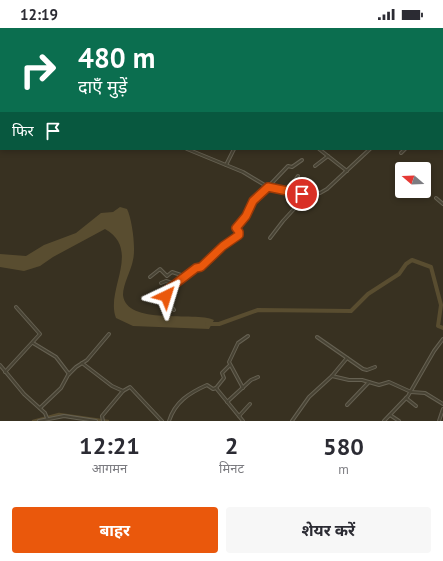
<!DOCTYPE html>
<html lang="hi">
<head>
<meta charset="utf-8">
<style>
	:root { --surface:#fff; --page:#f7f7f7; --text:#2b2b33; --muted:#7c7c81; --accent:#ea580c }
	body { margin:0; font-family:"PT Sans","Noto Sans Devanagari",sans-serif; background:var(--page); color:var(--text); height:100vh; display:flex; flex-direction:column; font-size:15px; white-space:nowrap }
	* { box-sizing:border-box; margin:0 }
	p { font-size:13px; color:var(--muted) }
	.icon { flex:none; width:22px; height:22px; fill:none; stroke:currentColor; stroke-width:2; stroke-linecap:round; stroke-linejoin:round }
	.map { position:relative; height:393px; overflow:hidden }
	.details { display:flex; flex-direction:column; background:var(--surface); flex:1 }
	.details>* { flex:none }
	.guide { position:absolute; left:0px; top:0px; width:443px; height:122px; box-shadow:0 2px 6px #0003; background:#0b6e4f; color:#fff; overflow:hidden }
	.needle { width:26px; rotate:289deg }
	.controls { position:absolute; left:395px; top:134px; display:grid; gap:8px }
	.controls a { display:grid; place-items:center; width:36px; height:36px; border-radius:4px; background:var(--surface); box-shadow:0 2px 6px #0003; font-size:20px }
	.pin { position:absolute; display:grid; place-items:center; width:34px; height:34px; color:#fff; margin:-17px; border:2px solid #fff; border-radius:50%; box-shadow:0 1px 4px #0007 }
	.me { position:absolute; width:44px; margin:-22px; rotate:41deg; stroke-linejoin:round; filter:drop-shadow(0 0 3px #0008) }
	.turn { display:flex; align-items:center; gap:14px; height:84px; padding:0 12px; font-size:18px }
	.turn .icon { width:52px; height:52px; stroke-width:2.5 }
	.turn b { display:block; font-size:28px; line-height:34px }
	.then { display:flex; align-items:center; height:38px; padding:0 12px; background:#0003; gap:8px; font-size:15px }
	.eta { display:flex; justify-content:space-evenly; align-items:center; height:68px; text-align:center }
	.eta b { font-size:24px; font-weight:700; line-height:28px }
	.cta { display:flex; gap:8px; margin-top:auto; padding:8px 12px }
	.cta a { flex:1; height:46px; border-radius:4px; background:var(--accent); color:#fff; font-size:16px; font-weight:700; line-height:46px; text-align:center }
	.cta a+a { background:var(--page); color:var(--text) }
	.status { display:flex; justify-content:space-between; align-items:center; height:28px; padding:0 20px; background:var(--surface); direction:ltr }
	.status svg { height:11px; fill:currentColor }
	.map>svg:first-child { display:block }
</style>
</head>
<body>
<div class="status"><b>12:19</b><svg viewBox="0 0 49 12"><path d="M0 12V9h3v3zM5 12V6h3v6zM10 12V3h3v9zM15 12V0h3v12zM26 1h20v11H26zM47 4h2v5h-2z"/></svg></div>
<div class="map">
<svg width="443" height="393" viewBox="0 0 443 393">
	<rect width="100%" height="100%" fill="#383121"/>
	<!-- water -->
	<path fill="#594d30" d="M120,179L127,181C132,191 136,220 133,232C131,243 123,256 123,267C126,298 195,283 214,292L209,301L133,298L116,290C105,262 142,222 105,201L53,229L40,238L24,243L0,239V226L26,228L44,217L76,205L101,185L113,184Z"/>
	<g fill="none" stroke-linecap="round" stroke-linejoin="round">
		<!-- canal -->
		<path stroke="#594d30" stroke-width="2.5" d="M33,393L59,386L108,393"/>
		<!-- river -->
		<path stroke="#594d30" stroke-width="4" d="M207,296H219L258,282L351,283L368,266L399,246L406,236L412,232L431,239L441,277L438,298L443,300"/>
		<defs>
			<g id="street">
				<path d="M38,0L40,1"/>
				<path d="M291,0L293,1"/>
				<path d="M370,0L371,1"/>
				<path d="M56,1L57,0"/>
				<path d="M191,1V0"/>
				<path d="M240,1L242,0"/>
				<path d="M283,1L284,0"/>
				<path d="M328,1L329,0"/>
				<path d="M397,1L398,0"/>
				<path d="M442,57L443,56"/>
				<path d="M0,65H1"/>
				<path d="M442,87L443,86"/>
				<path d="M442,98H443"/>
				<path d="M0,113L1,112"/>
				<path d="M187,121L243,144L268,159L306,168L320,165L327,161L370,121"/>
				<path d="M319,121L347,143"/>
				<path d="M401,125L405,121"/>
				<path d="M226,137L234,121"/>
				<path d="M315,138L328,128"/>
				<path d="M268,159L288,138L292,139L302,132"/>
				<path d="M287,164L298,148"/>
				<path d="M436,170L443,176"/>
				<path d="M270,210L283,193L306,168"/>
				<path d="M150,249L160,241L167,248L172,244L184,248"/>
				<path d="M161,255L166,253L175,256"/>
				<path d="M174,282L165,270L166,263L196,240L201,239L223,218L239,207V204L236,200L246,188L253,173L268,159"/>
				<path d="M317,309L363,341L367,342L375,339"/>
				<path d="M33,315L56,329L69,346"/>
				<path d="M82,335L112,358L123,363"/>
				<path d="M0,337L24,366L45,385L47,390"/>
				<path d="M5,344L40,306L16,279"/>
				<path d="M332,348L347,330"/>
				<path d="M216,360L224,350L222,345L230,337"/>
				<path d="M243,360L229,334L238,315L248,308"/>
				<path d="M411,364L425,365L443,376"/>
				<path d="M406,370L416,378"/>
				<path d="M227,374L251,352L258,349"/>
				<path d="M347,377L369,354"/>
				<path d="M40,380L61,360L68,347L76,339L87,332L109,306"/>
				<path d="M390,387L399,393"/>
				<path d="M239,388L250,376"/>
				<path d="M39,393L64,388L96,393"/>
				<path d="M103,393L102,388L123,363L130,359L162,393"/>
				<path d="M169,393C175,374 189,365 207,357L213,361L216,360L243,393"/>
				<path d="M292,393L309,369L332,348L349,352H362L379,357L389,354L411,364"/>
				<path d="M384,393L408,368L434,323L443,311"/>
				<path d="M439,393L443,381"/>
			</g>
		</defs>
		<!-- street casing -->
		<use href="#street" stroke="#666152" stroke-width="4"/>
		<!-- street -->
		<use href="#street" stroke="#484334" stroke-width="2"/>
	</g>
	<g fill="none" stroke-linecap="round" stroke-linejoin="round">
		<defs>
			<path id="route" d="M166,268V263L196,240L201,239L223,218L239,207V204L236,200L246,188L253,173L268,159L302,166"/>
		</defs>
		<!-- route casing -->
		<use href="#route" stroke="#983908" stroke-width="10"/>
		<!-- route -->
		<use href="#route" stroke="#ea580c" stroke-width="7"/>
	</g>
</svg>
<div class="controls">
<a><svg class="needle" viewBox="-14 -14 28 28"><path d="M0-13l5 13h-10z" fill="#e53935"/><path d="M0 13l5-13h-10z" fill="#7c7c81"/></svg></a>
</div>
<div class="pin" style="left:302px;top:166px;background:#d93025"><svg class="icon" aria-label="arrive" viewBox="0 0 24 24"><path d="M6 21V4h12l-3 4 3 4H6"/></svg></div>
<svg class="me" style="left:166px;top:268px" viewBox="-20 -20 40 40"><path d="M0-17L14 15 0 8-14 15z" fill="#ea580c" stroke="#fff" stroke-width="4"/></svg>
<div class="guide">
<div class="turn"><svg class="icon" aria-label="right" viewBox="0 0 24 24"><path d="M7 20v-9h11M14 6l5 5-5 5"/></svg><div><b>480 m</b>दाएँ मुड़ें</div></div>
<div class="then">फिर<svg class="icon" aria-label="arrive" viewBox="0 0 24 24"><path d="M6 21V4h12l-3 4 3 4H6"/></svg></div>
</div>
</div>
<section class="details">
<div class="eta">
<div><b>12:21</b><p>आगमन</p></div>
<div><b>2</b><p>मिनट</p></div>
<div><b>580</b><p>m</p></div>
</div>
<div class="cta"><a>बाहर</a><a>शेयर करें</a></div>
</section>
</body>
</html>
